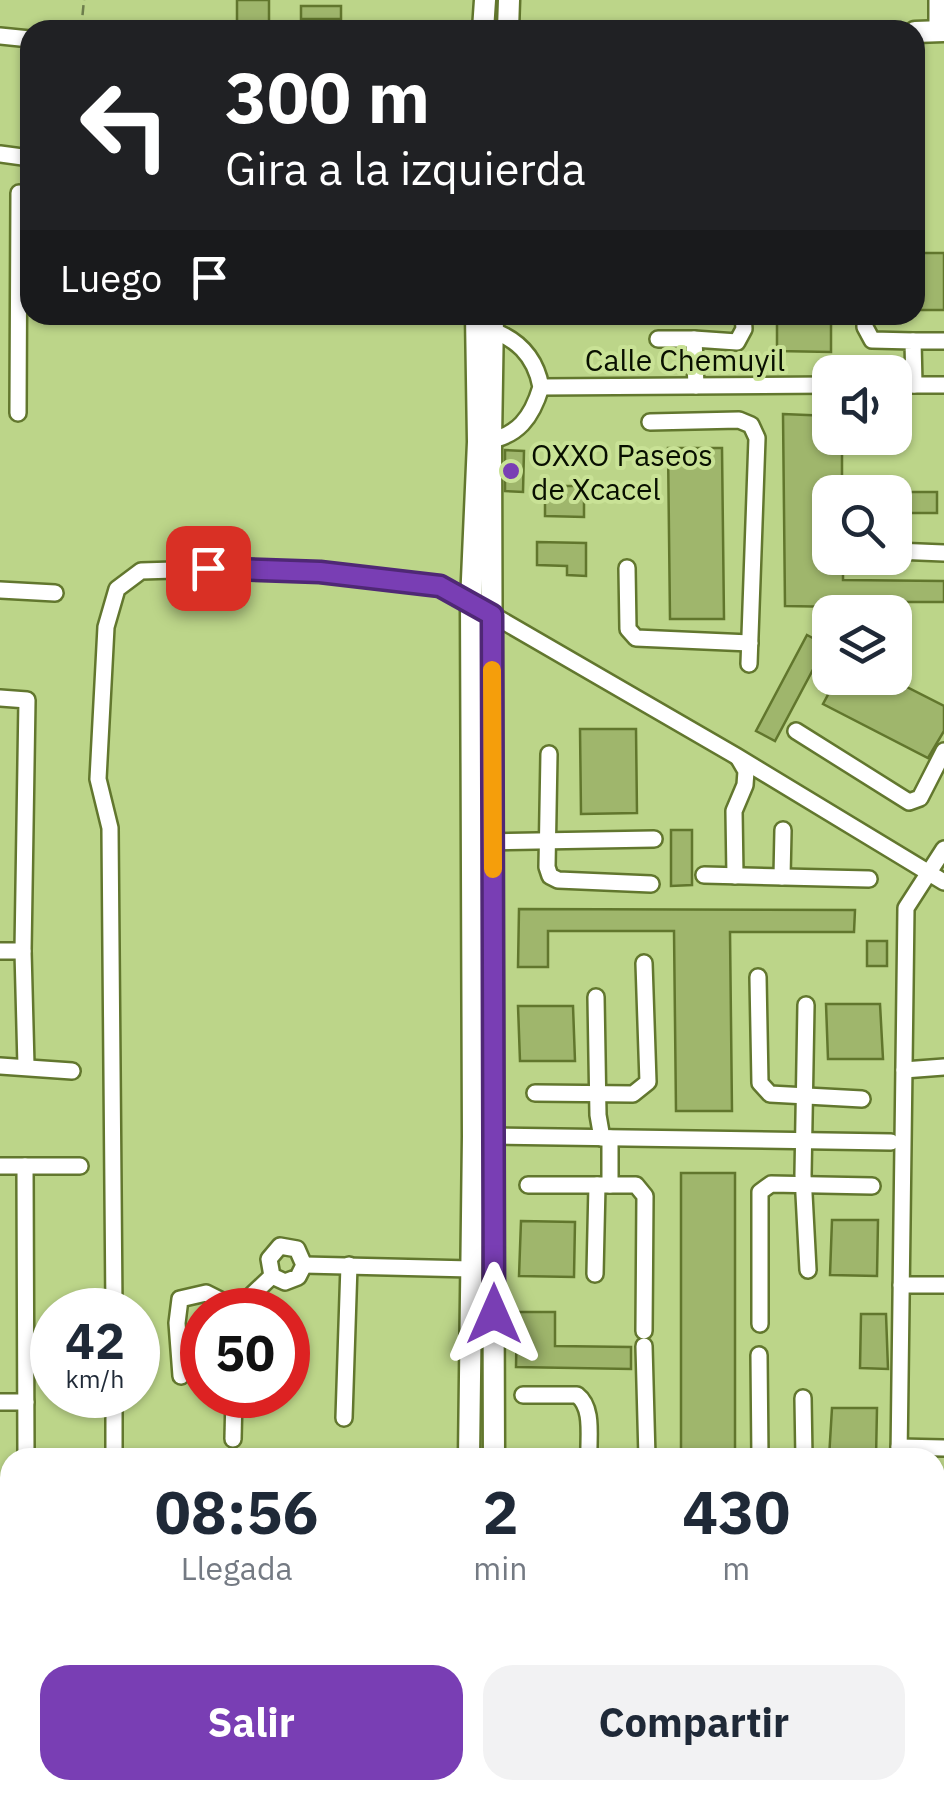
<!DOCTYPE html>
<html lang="es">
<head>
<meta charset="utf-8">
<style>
	:root { --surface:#fff; --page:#f2f2f3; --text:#1f2937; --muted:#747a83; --accent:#793eb4 }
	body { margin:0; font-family:"IBM Plex Sans",sans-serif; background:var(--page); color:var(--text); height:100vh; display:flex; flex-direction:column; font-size:38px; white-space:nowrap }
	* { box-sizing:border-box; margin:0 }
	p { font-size:32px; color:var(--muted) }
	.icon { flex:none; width:55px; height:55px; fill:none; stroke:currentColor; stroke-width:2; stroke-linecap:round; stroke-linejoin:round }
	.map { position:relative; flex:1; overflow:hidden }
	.sheet { position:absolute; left:0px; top:1448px; width:945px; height:352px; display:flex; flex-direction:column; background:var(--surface); border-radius:30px 30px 0 0; box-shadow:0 2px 8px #0004 }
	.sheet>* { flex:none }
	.hud { position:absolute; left:20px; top:20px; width:905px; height:305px; border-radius:30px; box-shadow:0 2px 8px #0004; background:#202124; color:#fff; overflow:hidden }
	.controls { position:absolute; left:812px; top:355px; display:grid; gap:20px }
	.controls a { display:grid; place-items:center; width:100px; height:100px; border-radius:20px; background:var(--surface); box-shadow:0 2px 8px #0004; font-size:50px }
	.speed { position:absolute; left:30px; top:1288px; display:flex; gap:20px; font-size:50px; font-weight:700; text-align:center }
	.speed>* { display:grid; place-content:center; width:130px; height:130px; border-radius:50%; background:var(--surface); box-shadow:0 2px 8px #0004; line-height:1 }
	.speed small { font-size:25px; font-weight:400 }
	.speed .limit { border:15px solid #d22; background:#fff; color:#111 }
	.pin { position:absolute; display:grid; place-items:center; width:85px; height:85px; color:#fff; margin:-42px; border-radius:20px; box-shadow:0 5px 15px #0006 }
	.me { position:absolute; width:110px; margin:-55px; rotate:0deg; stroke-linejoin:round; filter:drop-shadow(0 0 8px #0008) }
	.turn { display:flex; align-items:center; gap:35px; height:210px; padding:0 40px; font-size:45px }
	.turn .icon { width:130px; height:130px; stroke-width:2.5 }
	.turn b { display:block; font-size:70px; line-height:85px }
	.then { display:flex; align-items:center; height:95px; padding:0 40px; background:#0003; gap:20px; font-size:38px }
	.eta { display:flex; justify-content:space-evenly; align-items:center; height:170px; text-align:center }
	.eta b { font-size:60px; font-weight:700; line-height:70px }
	.button { display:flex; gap:20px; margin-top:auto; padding:20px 40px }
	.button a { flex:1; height:115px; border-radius:30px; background:var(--accent); color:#fff; font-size:40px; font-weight:700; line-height:115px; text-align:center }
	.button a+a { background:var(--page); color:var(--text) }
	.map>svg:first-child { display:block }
</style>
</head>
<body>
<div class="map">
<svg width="944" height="1799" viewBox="0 0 944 1799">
	<rect width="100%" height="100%" fill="#bcd589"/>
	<!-- building -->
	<g fill="#9fb66c" stroke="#61762d" stroke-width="2.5">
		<rect x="237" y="0" width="32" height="23"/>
		<rect x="301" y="6" width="40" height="13"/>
		<rect x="915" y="253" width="29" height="57"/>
		<path d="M777,315H831V352L777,351Z"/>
		<path d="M783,414L830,416V438H842V492H830V558H843V580L944,581V602H843V607L785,606Z"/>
		<path d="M668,448H722L724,619H670Z"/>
		<path d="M505,450L524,451L523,492L505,491Z"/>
		<path d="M545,486H584V517L545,516Z"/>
		<rect x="895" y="492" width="42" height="21"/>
		<path d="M537,542L586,543V576L567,575V566L537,565Z"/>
		<path d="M807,635L826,645L775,741L756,731Z"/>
		<path d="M837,678H889L944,706V731L928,758L823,704Z"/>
		<path d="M580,729H636L637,813L581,814Z"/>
		<path d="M671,830H692V885L671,886Z"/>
		<path d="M519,909L855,910L854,932H730L732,1111H676L674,931H548V967H518Z"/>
		<rect x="867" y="941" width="20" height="25"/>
		<path d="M826,1004H880L883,1059H828Z"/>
		<path d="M518,1006H573L575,1061H520Z"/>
		<rect x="681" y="1173" width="54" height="285"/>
		<path d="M832,1220H878L877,1276L830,1275Z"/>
		<path d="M521,1221L575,1222L574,1277L519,1276Z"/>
		<path d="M517,1312H555V1346L631,1347V1369L516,1367Z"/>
		<path d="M861,1314H886L888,1369L860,1368Z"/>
		<path d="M832,1408H877L876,1458H829Z"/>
	</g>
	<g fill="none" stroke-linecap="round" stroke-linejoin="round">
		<defs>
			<g id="minor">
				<path d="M937,31V0"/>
				<path d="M0,36L30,39"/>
				<path d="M0,154L30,158"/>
				<path d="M865,315V327L872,340L913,341L914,385"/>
				<path d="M658,339H694L696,386"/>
				<path d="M694,339L737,342L744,329L743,315"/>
				<path d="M913,341H944"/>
				<path d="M895,385H944"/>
				<path d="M541,387L830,385"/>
				<path d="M18,413L19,193"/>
				<path d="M650,422L739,420L751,425L757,438L749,664"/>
				<path d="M485,441C518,437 532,417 541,387C535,355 516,337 485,328"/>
				<path d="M895,551L944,553"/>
				<path d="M627,568L628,629L636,638L750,643"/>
				<path d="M0,590L55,593"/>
				<path d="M0,698L27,700L23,951L26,1066"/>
				<path d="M796,731L909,802L920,798L944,751"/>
				<path d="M549,754L547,867L550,876L558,880L651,884"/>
				<path d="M483,842L654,839"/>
				<path d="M704,875L869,879"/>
				<path d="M735,876L734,811L745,785L746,771L739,759"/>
				<path d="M782,877L783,830"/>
				<path d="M0,951H23"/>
				<path d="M758,977L760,1083L770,1094L862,1099"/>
				<path d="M596,997L598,1115L602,1138"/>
				<path d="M806,1005L803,1175L808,1270"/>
				<path d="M0,1066L72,1071"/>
				<path d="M904,1070L944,1067"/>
				<path d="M535,1093L633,1094L648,1082L644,963"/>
				<path d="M485,1136L891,1142"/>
				<path d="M610,1138V1185"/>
				<path d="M0,1166H80"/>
				<path d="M25,1166L26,1458"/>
				<path d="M528,1185H636L645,1196L644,1331"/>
				<path d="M280,1246L297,1249L304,1265L298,1277L285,1282L272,1276L269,1259Z"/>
				<path d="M304,1265L471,1269"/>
				<path d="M595,1274L597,1185"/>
				<path d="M901,1285H944"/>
				<path d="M114,1310L110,828L98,779L106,627L117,589L141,571L208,569L320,572L441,585L736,756L944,882"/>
				<path d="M236,1310L272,1276"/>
				<path d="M760,1324V1192L771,1184L872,1186"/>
				<path d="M644,1346L647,1458"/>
				<path d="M759,1355L760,1458"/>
				<path d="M181,1376L177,1323L180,1299L206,1293L236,1308"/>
				<path d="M523,1395H577C594,1408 588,1437 589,1458"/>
				<path d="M803,1398L804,1458"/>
				<path d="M0,1402H26"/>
				<path d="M344,1418L349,1265"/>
				<path d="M233,1439L234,1395"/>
				<path d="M899,1447L944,1448"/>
				<path d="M114,1458V1395"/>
				<path d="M899,1458L906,908L944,849"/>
				<path d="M0,1510L10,1511"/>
				<path d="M935,1548H944"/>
				<path d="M0,1609H10"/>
				<path d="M186,1790L187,1799"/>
				<path d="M350,1790V1799"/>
				<path d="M900,1790V1799"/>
				<path d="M30,1799V1790"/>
				<path d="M110,1799V1790"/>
				<path d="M234,1799L235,1790"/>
			</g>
			<g id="major">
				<path d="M483,30L485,0"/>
				<path d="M508,30L509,0"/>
				<path d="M915,32L944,31"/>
				<path d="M493,315L491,440L494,1458"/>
				<path d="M469,1458L473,1136L471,602L478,442L476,315"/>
				<path d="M469,1790V1799"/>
				<path d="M494,1799V1790"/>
			</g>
		</defs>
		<!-- minor casing -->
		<use href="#minor" stroke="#62772e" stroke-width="20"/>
		<!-- major casing -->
		<use href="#major" stroke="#62772e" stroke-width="25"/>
		<!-- path -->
		<path stroke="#6d7e4d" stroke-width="2.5" stroke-dasharray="10 5" stroke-linecap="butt" d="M81,30L84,0"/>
		<!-- minor -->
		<use href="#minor" stroke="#fff" stroke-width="15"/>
		<!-- major -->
		<use href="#major" stroke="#fff" stroke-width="20"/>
	</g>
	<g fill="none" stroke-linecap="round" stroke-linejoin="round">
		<defs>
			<path id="route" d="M208,568L320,572L440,586L492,615L494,1314"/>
		</defs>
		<!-- route casing -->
		<use href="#route" stroke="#4f2875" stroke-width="25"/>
		<!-- route -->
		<use href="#route" stroke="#793eb4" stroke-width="18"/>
		<!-- slow -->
		<path stroke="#f59e0b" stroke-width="18" d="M492,670L493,869"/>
	</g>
	<!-- markers -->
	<circle fill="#793eb4" stroke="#c9e296" stroke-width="4" cx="511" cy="471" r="10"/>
	<g text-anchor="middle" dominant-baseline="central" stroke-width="8" stroke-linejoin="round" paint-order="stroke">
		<!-- street labels -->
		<g font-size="30" fill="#080f00" stroke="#c9e296">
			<text x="685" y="359">Calle Chemuyil</text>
		</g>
		<!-- poi labels -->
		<g font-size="30" fill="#080f00" stroke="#c9e296" text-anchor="start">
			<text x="531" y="454">OXXO Paseos<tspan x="531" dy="34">de Xcacel</tspan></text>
		</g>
	</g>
</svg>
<div class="controls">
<a><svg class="icon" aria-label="sound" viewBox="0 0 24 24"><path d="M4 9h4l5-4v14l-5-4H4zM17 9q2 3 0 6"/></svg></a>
<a><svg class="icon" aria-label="search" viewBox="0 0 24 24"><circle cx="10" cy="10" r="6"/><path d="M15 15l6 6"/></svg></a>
<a><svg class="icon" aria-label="layers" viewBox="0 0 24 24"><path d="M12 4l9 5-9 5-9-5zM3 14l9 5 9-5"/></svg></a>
</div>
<div class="speed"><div>42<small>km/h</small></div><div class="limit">50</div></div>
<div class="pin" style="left:208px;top:568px;background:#d93025"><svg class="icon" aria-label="arrive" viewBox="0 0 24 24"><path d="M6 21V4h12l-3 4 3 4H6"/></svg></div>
<svg class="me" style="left:494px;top:1314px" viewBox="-20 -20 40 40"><path d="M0-17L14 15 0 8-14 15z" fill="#793eb4" stroke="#fff" stroke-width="4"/></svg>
<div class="hud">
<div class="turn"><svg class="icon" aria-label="left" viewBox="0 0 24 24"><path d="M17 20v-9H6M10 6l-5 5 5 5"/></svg><div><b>300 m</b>Gira a la izquierda</div></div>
<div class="then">Luego<svg class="icon" aria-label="arrive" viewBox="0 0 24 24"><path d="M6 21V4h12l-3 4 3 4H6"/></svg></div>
</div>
<section class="sheet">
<div class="eta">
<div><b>08:56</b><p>Llegada</p></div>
<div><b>2</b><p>min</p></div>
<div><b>430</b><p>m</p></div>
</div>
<div class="button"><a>Salir</a><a>Compartir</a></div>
</section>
</div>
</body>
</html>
